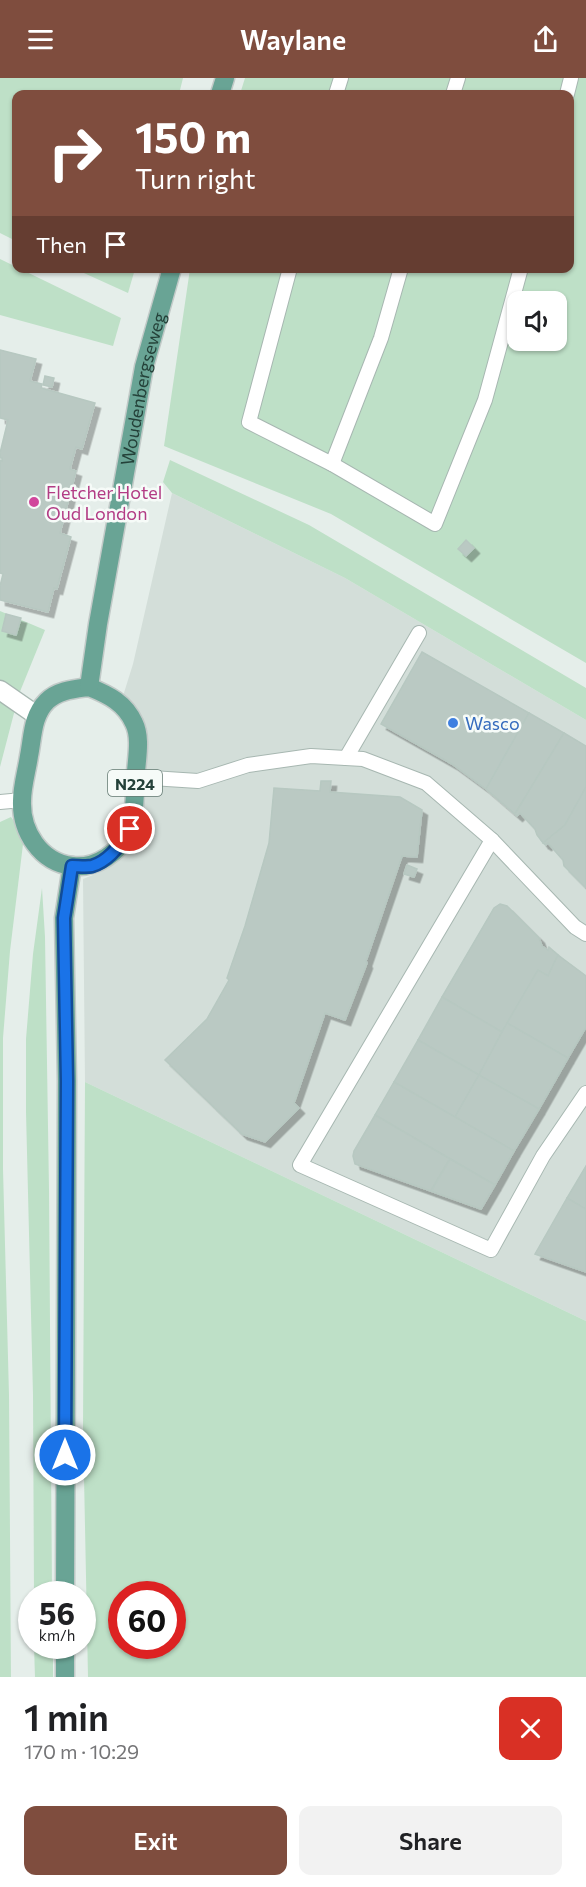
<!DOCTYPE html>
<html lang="en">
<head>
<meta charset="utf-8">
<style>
	:root { --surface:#fff; --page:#f2f2f2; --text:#202124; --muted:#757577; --accent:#7f4d3e }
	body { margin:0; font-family:Commissioner,sans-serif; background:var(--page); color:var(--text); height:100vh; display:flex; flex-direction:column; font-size:22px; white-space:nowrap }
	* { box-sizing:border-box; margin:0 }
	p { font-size:20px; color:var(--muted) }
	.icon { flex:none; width:33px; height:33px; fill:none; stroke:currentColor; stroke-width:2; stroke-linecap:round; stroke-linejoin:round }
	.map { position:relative; height:1599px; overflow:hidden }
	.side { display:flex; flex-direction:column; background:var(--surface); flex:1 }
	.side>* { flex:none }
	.top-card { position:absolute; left:12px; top:12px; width:562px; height:183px; border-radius:12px; box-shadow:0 2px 4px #0004; background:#7f4d3e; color:#fff; overflow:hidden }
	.buttons { position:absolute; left:507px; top:213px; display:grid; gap:12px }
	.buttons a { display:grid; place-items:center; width:60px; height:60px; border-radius:12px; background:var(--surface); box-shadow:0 2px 4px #0004; font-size:30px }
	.speed { position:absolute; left:18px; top:1503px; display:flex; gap:12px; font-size:30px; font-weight:700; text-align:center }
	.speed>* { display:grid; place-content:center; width:78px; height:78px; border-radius:50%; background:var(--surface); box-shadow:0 2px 4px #0004; line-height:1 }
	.speed small { font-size:15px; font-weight:400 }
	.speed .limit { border:9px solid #d22; background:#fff; color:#111 }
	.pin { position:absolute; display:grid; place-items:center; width:51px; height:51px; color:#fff; margin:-26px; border:3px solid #fff; border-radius:50%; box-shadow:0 2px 6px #0007 }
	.me { position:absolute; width:66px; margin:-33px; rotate:0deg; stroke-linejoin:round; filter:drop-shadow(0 0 4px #0008) }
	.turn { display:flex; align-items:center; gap:21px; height:126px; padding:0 24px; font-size:27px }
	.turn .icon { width:78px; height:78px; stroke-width:2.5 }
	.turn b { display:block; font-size:42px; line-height:51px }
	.then { display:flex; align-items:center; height:57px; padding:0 24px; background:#0003; gap:12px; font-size:22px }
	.round { display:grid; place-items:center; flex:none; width:63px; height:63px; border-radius:12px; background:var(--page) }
	.headline { display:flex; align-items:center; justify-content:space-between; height:102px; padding:0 24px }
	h1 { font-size:36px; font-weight:600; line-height:45px }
	.button { display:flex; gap:12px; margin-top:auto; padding:12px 24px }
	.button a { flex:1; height:69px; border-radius:12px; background:var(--accent); color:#fff; font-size:24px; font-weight:600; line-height:69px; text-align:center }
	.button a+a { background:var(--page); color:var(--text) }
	header { display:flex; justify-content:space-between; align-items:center; height:78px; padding:0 24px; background:var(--accent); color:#fff; font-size:27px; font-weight:600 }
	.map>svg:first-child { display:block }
</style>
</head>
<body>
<header><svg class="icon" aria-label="menu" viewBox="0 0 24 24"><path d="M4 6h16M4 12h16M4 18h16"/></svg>Waylane<svg class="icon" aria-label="share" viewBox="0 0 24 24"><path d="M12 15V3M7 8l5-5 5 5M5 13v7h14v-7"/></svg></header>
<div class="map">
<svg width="586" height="1599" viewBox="0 0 586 1599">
	<defs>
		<filter id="shadow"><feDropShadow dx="5.5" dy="5.5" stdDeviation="0" flood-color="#0004"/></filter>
	</defs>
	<rect width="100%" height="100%" fill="#e5eeea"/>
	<!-- built -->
	<path fill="#d3ded9" d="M172,415L345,500L586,642V1243L85,1004L83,801L98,795L124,775L143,644L123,618L133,586Z"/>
	<!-- green -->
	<g fill="#bee0c7" fill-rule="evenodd">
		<path d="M0,0H183L179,16H16V163L0,155Z"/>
		<path d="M245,0H586V585L331,436L164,368L190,191L570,190V16H240ZM518,224H556V262H518Z"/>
		<path d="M0,181L121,240L113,268L0,237Z"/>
		<path d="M75,191L135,190V191L128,215Z"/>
		<path d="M170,382L309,447L586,610V642L345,500L172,415L163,404Z"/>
		<path d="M0,533L45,552L19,616L0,689Z"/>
		<path d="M11,739L24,758L10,873L3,960V1091L9,1317L11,1599H0V744Z"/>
		<path d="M42,810L45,859L49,1111L52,1516H34L33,1317L26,1034V961L33,876Z"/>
		<path d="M85,1004L586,1243V1599H88L83,1348ZM122,1516H172V1568H122Z"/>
		<path d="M34,1568H53V1599H35Z"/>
	</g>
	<!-- building -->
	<g fill="#bac9c3" stroke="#b7c8c1" stroke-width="1.5" filter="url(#shadow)">
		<path d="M0,272L36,281L30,303L42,306L41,310L95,325L82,371L76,369L70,391L76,393L60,455L71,459L57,511L54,510L48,534L0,522V508L3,496L0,495V382L2,383V380H0V375L8,342L0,340Z"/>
		<path d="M45,298L54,300L52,309L43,307Z"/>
		<path d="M466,462L474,470L466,478L458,471Z"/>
		<path d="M6,536L21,540L16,557L2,553Z"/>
		<path d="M422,574L529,635L486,711L452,686L381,646Z"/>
		<path d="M529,635L564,655L515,736L486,711Z"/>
		<path d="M564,655L586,668V709L565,747L543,765L537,757L535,751L520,735L517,738L515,736Z"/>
		<path d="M321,703H331L330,714L400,719L422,732L417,779L402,778L366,883L367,885L345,942L325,935L294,1025L299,1030L265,1064L242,1056L165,982L207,941L229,902L227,900L245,848L269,765L274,710L320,713Z"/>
		<path d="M586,709V808L585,809L564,788L563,782L548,765L546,767L543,765L565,747Z"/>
		<path d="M407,787L417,791L414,799L404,796Z"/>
		<path d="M500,826L507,828L539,860L542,868L548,872L549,869L558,877L548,898L538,892L502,954L442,919L494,830Z"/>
		<path d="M558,877L586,898V949L568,980L507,945L538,892L548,898Z"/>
		<path d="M442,919L502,954L479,997L418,962Z"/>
		<path d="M507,945L568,980L539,1031L479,997Z"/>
		<path d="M418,962L479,997L455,1039L394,1004Z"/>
		<path d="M479,997L539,1031L514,1073L455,1039Z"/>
		<path d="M394,1004L514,1073L495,1107L375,1037Z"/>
		<path d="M375,1037L450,1081L431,1113L355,1086L353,1078L354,1073Z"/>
		<path d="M450,1081L495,1107L481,1131L431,1113Z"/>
		<path d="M586,1088V1131L567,1120Z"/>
		<path d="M567,1120L586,1131V1194L535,1176Z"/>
	</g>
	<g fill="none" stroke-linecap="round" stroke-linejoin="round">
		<defs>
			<g id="service">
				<path d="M336,16L341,0"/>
				<path d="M453,16L458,0"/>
				<path d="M567,16L571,0"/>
				<path d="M290,190L249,344L332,386L435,446L485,322L521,190"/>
				<path d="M332,386L381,260L401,190"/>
				<path d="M346,680L419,555"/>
				<path d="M136,699L198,703L248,687L311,678L363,681L426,705L492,762L575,849L586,856"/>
				<path d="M0,724L22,722"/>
				<path d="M492,762L300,1087L491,1172L543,1078L586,1015"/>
			</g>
			<path id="minor" d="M0,612L36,637"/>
			<g id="primary">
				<path d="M220,16L225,0"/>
				<path d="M89,609C109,617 125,625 134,645C141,659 137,679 136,694C135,708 135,741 130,753C120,774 96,791 72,788C40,784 21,753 22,723C22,708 27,692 29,678C33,658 32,638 47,623C58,612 75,611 89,609Z"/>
				<path id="s1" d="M89,609L98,546L144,289L172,190"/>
				<path d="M65,1516L67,1003L64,840L72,788"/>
				<path d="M65,1599V1568"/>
			</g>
		</defs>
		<!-- service casing -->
		<use href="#service" stroke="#a7b7b1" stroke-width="16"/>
		<!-- minor casing -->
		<use href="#minor" stroke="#a7b7b1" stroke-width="21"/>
		<!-- primary casing -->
		<use href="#primary" stroke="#c2cac8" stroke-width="21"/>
		<!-- service -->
		<use href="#service" stroke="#fff" stroke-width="14"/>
		<!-- minor -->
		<use href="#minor" stroke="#fff" stroke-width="18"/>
		<!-- primary -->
		<use href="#primary" stroke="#69a495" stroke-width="18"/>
	</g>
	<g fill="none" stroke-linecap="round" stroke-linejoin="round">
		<defs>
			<path id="route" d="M65,1377L67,1003L64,840L72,788C78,788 86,789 92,788C109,783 122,765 130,751"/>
		</defs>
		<!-- route casing -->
		<use href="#route" stroke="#114b97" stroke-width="15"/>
		<!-- route -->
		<use href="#route" stroke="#1a73e8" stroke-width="10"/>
	</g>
	<!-- markers -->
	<circle fill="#d1479c" stroke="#f6fbf8" stroke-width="2" cx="34" cy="424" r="6"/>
	<circle fill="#3f7fe0" stroke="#f6fbf8" stroke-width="2" cx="453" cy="645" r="6"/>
	<g text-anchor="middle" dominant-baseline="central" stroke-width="5" stroke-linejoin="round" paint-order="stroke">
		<!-- shield labels -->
		<rect fill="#f6fbf8" stroke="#637972" stroke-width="1.5" x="108" y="692" width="54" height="26" rx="4.5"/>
		<g font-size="16" font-weight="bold" fill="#244139">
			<text x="135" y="705">N224</text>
		</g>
		<!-- street labels -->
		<g font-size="18" fill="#244139" stroke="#f6fbf8">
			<text stroke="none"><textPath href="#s1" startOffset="303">Woudenbergseweg</textPath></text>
		</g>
		<!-- hotel labels -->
		<g font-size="18" fill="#b23c85" stroke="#f6fbf8" text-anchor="start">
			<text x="46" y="414">Fletcher Hotel<tspan x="46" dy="21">Oud London</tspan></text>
		</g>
		<!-- shop labels -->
		<g font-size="18" fill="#366cbe" stroke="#f6fbf8" text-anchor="start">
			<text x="465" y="645">Wasco</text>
		</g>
	</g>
</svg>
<div class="buttons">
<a><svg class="icon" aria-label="sound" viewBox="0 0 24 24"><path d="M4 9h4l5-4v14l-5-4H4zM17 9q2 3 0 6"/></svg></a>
</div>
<div class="speed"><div>56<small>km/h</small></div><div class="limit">60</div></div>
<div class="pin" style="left:130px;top:751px;background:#d93025"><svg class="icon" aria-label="arrive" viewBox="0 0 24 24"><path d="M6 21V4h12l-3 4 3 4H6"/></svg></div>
<svg class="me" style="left:65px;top:1377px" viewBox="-20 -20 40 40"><circle r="17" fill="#1a73e8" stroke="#fff" stroke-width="3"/><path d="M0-11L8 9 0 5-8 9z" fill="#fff"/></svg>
<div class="top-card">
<div class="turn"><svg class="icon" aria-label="right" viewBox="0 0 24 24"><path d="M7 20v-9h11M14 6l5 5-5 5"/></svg><div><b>150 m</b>Turn right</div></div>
<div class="then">Then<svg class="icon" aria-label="arrive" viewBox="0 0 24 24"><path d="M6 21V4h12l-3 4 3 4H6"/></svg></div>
</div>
</div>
<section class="side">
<div class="headline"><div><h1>1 min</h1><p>170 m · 10:29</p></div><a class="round" style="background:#d93025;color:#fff"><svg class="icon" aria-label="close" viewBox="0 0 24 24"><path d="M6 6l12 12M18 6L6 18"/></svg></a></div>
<div class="button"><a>Exit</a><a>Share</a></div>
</section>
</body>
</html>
